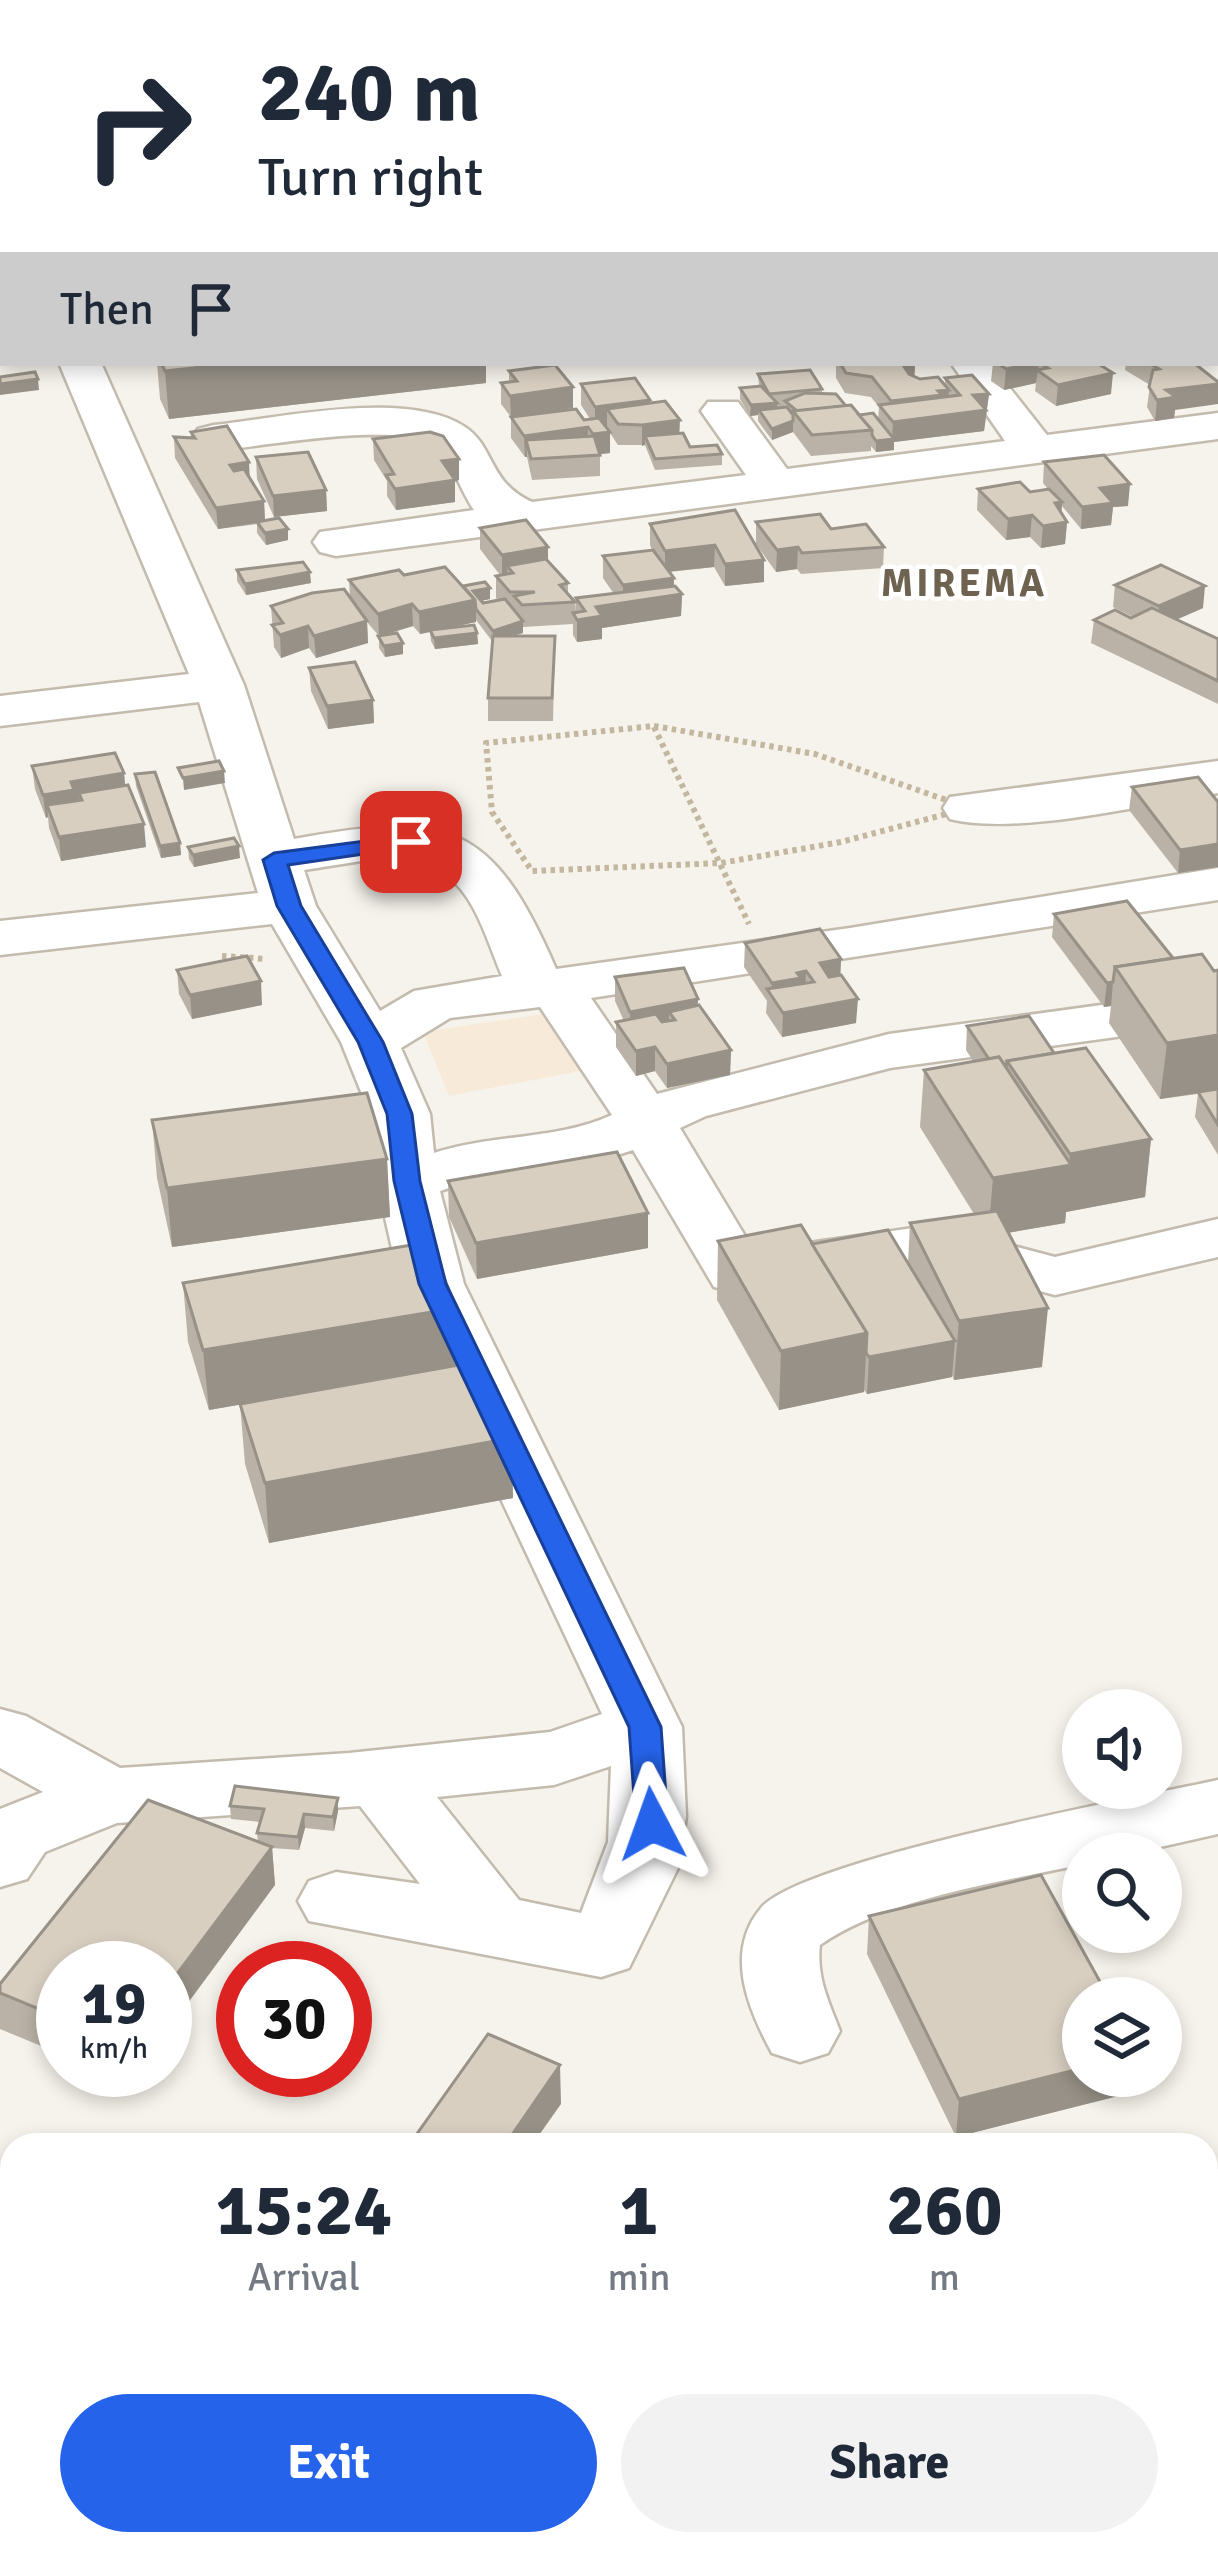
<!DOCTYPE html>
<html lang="en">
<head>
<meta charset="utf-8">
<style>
	:root { --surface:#fff; --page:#f2f2f3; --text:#1f2937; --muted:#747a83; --accent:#2563eb }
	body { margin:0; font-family:Signika,sans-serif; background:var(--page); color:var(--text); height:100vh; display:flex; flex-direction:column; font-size:45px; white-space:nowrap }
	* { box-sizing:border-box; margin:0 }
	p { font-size:39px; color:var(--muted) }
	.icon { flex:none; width:66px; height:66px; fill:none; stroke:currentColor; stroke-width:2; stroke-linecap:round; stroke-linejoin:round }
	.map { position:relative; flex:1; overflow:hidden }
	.details { position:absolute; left:0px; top:2133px; width:1218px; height:423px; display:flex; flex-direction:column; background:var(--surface); border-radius:36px 36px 0 0; box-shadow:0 6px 18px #0003 }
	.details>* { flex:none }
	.hud { position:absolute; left:0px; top:0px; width:1218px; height:366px; box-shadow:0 6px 18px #0003; background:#fff; color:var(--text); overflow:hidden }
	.fabs { position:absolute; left:1062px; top:1689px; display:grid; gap:24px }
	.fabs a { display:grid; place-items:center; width:120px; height:120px; border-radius:50%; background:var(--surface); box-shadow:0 6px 18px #0003; font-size:60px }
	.speed { position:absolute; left:36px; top:1941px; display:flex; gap:24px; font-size:60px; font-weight:700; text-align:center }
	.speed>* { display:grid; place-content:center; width:156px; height:156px; border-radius:50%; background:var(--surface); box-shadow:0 6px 18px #0003; line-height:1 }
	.speed small { font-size:30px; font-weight:400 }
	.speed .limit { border:18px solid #d22; background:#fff; color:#111 }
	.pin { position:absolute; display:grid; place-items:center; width:102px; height:102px; color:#fff; margin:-51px; border-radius:24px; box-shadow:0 6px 18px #0006 }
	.me { position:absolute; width:132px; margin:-66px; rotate:356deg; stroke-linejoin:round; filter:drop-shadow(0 0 9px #0008) }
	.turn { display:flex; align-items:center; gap:42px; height:252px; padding:0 60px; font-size:54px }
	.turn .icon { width:156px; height:156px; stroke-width:2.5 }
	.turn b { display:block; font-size:84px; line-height:102px }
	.then { display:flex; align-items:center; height:114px; padding:0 60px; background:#0003; gap:24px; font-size:45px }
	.eta { display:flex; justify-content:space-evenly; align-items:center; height:204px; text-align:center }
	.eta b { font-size:72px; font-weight:700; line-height:84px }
	.cta { display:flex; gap:24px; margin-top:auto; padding:24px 60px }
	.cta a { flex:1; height:138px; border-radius:72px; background:var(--accent); color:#fff; font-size:48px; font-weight:700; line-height:138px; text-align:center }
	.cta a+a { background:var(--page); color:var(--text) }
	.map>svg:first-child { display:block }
</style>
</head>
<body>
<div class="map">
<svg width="1218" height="2554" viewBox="0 0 1218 2554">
	<rect width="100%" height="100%" fill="#f6f3ec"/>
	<!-- commercial -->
	<path fill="#f7ead8" d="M549,1013L580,1071L449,1096L423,1032Z"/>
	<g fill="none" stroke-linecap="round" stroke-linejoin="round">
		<defs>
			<g id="minor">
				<path d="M1146,0H1185L1187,3H1148Z"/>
				<path d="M1215,14L1218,15V37L1215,36Z"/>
				<path d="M1218,223V247L1215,248V224Z"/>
				<rect x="0" y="326" width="3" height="26"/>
				<path d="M1217,333L1218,334V360L1215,359Z"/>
				<path d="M59,363H101L244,685L294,839C448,811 492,821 556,969L850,928L1218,868V900L591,998L657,1094L889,1034L1218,989V1023L890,1068L706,1116L680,1128L754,1251L934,1225L1055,1257L1218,1219V1257L1055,1295L933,1263L736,1292L714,1287L633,1150L602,1160L489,1175L440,1191L464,1284L682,1727L686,1816L679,1866L629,1968L601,1977L309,1921L298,1901L309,1881L336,1872L420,1884L360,1806L117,1823L45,1852L27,1879L0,1887V1809L43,1792L0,1768V1709L26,1716L120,1768L349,1753L550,1732L602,1714L400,1284L377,1182L370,1114L341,1042L272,924L0,955V921L258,893L199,702L0,726V696L189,674ZM387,857C466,860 476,912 502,976L414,991L380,1011L316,906L304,870ZM540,1007L612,1115C558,1140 492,1134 434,1153L430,1114L401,1048L450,1018ZM611,1766L608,1842L581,1913L519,1900L437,1797L554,1785Z"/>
				<path d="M951,363H990L1047,435L1218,413V439L336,556L320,552L313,542L320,532L474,510C461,492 452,460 435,447C403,419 258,447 214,451L198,447L192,438L198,429L214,425C281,418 407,389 465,427C495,447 488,482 532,502L746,475L701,411L708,402H738L787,469L1005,441Z"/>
				<path d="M1218,761V793C1147,804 1018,836 950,819L943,808L950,797Z"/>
				<path d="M1218,1780V1834L1129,1854H1083V1864C1003,1882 887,1898 820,1945C816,1976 829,2003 840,2031L828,2053L800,2062L772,2053C748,2009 724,1952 761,1908C802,1859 1140,1797 1218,1780Z"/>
				<path d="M126,2544H220L215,2554H121Z"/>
			</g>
		</defs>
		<!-- minor casing -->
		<use href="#minor" stroke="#c2bbae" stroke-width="5"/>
		<!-- path -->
		<g stroke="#c4b79f" stroke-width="6" stroke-dasharray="4.5 4.5" stroke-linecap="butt">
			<path d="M654,726L815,754L969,808L841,842L721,863L532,871L492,812L486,743Z"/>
			<path d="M654,727L749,924"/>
			<path d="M222,956L267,959"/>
		</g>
		<!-- minor -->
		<use href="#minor" fill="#fff" fill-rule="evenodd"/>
	</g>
	<!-- wall -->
	<g fill="#bab2a6">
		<path d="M1215,94H1218V125L1215,123Z"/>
		<path d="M157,363H486V383L169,419L160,399Z"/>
		<path d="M834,363H929V365L915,366L914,377L945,385V378L989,394L984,431L894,442V450L876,452L871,446V451L811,456L793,432L772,440L758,421V415L750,416L740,399V388L759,386L758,374L822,389V394L846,406L859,415L878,420L879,407L871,397L845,393L836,378V365Z"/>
		<path d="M993,363H1097L1111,394L1056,406L1035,391L1036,383L1004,390L991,381Z"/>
		<path d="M1126,363H1198L1175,410L1174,418L1155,421L1147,407L1150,385L1125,370Z"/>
		<path d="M509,371L573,408L511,417L501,404V383L509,382Z"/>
		<path d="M581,384L650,403L680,433L690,447L722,454V465L655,470L645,445H618L610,433V453L600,454V476L532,480L527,457H525L511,438V417L590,419L581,405Z"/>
		<path d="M191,432L250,479L264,501L265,521L288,529V540L266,545L257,533V524L218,529L175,458L174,437L191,438Z"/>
		<path d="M373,439L459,480L455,481V502L396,510L387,496V481L374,460Z"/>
		<path d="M256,457L326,490L327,511L274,517L257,479Z"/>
		<path d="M1044,462L1128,506L1113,507L1111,525L1081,529L1062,506L1061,513L1067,522L1065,544L1041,548L1030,537L1006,540L977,510L978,489L1030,492L1048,489L1043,483Z"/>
		<path d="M756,522L831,529L884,547L883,568L801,574L797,569L776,572L756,544Z"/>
		<path d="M650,524L764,560V582L725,586L714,567L669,572L674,578V586L682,594L681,616L602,628V639L577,642L573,635V624L523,627V633L512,636H555L553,721H488V698L492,641L476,620V622L452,627L477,633L478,644L435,649L431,641L430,632L420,634L413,626L381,636L403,654L385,657L379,648V636L367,622L368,643L316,658L309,648L281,658L274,647L271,606L350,598L349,580L404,575L463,586L490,599L481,601L483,603L499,600L496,598V576L500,575L480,549V528L548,562L568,583V595L575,602V612L576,598L614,594L603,578V556L652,550L650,545Z"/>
		<path d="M237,570L311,583L246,595L237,581Z"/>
		<path d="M1115,585L1203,608L1176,620L1218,639V704L1091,643L1094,620L1133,617L1113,607Z"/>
		<path d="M309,668L373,700L374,723L328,729L311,691Z"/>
		<path d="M32,766L124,773L125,786L146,847L61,861L49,828L48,817L46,818L35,789Z"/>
		<path d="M135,774L180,843L181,855L161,858L136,786Z"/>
		<path d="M1198,777L1178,873L1129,810L1132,787Z"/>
		<path d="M188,847L240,858L194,867L189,859Z"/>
		<path d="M1054,914L1173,958L1214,971L1218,970V1155L1195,1117L1198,1094L1160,1099L1109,1023L1111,1006L1104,1007L1052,937Z"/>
		<path d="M745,943L841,959L840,975L856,1023L782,1037L766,1013L767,1001L744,967Z"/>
		<path d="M177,970L262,1005L192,1019L179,994Z"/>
		<path d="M615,977L698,1006L731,1050L730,1075L667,1088L655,1071L636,1076L616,1047V1022L624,1021L615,1001Z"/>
		<path d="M967,1026L1054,1053L1151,1139L1145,1197L1066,1212L1065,1223L1008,1233L1042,1367L954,1380L952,1375V1377L867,1394L864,1390V1392L779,1410L717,1300L718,1241L812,1244L908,1263L910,1223L974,1214L920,1127L924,1070L973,1061L966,1050Z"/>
		<path d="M152,1120L387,1159L390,1217L172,1247L157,1178Z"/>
		<path d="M448,1181L648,1248L477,1279L449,1217Z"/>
		<path d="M183,1283L458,1366L513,1498L269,1543L245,1464L240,1404L209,1410L188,1342Z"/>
		<path d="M338,1798V1811L334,1831L305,1828L299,1850L272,1848L275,1885L63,1968V2055L0,2029V1984L258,1842L257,1833L260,1822L231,1819L230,1806Z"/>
		<path d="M869,1916L1083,2076H1136L1134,2092L956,2137L867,1954Z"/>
		<path d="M99,2070H138L129,2082Z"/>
		<path d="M1218,2169V2235L1206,2215V2173Z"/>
	</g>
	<!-- shaded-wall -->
	<g fill="#979187">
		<path d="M1066,0H1106L1104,3H1066Z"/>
		<path d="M1218,178V197L1215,198V179Z"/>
		<path d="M238,363H486V383L169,419L165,371Z"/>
		<path d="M843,363H929V365L915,366L914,384L902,368L846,374Z"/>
		<path d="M1039,363L1036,383L1004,390L1006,369Z"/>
		<path d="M1113,373L1111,394L1056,406L1058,385Z"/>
		<path d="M38,379L39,390L0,395V384Z"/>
		<path d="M1218,384V404L1175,410L1174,418L1155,421L1157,400L1166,390Z"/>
		<path d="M573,387V408L511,417L510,396Z"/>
		<path d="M949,390L947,410L890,418L891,401Z"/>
		<path d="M989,394L984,431L894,442V450L876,452V441L892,439L893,422L973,395Z"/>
		<path d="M650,400V421L607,409V426L595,427V407Z"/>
		<path d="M777,403V413L759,410L758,415L750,416L751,405Z"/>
		<path d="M680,420L679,441L645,436V445L642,446V425Z"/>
		<path d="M793,421V432L772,440V429Z"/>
		<path d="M588,427V448L526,440L527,457H525L524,436Z"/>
		<path d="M610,432V453L593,455V434Z"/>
		<path d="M459,459V480L455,481V502L396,510L395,489L442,461Z"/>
		<path d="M249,462L250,483L231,486L230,465Z"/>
		<path d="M1130,484L1128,506L1113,507L1111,525L1081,529L1082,507L1100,488Z"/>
		<path d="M326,490L327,511L274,517L273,496Z"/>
		<path d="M264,501L265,522L218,529L216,508Z"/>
		<path d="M1062,502L1061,523L1067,522L1065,544L1041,548L1043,526L1055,503Z"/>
		<path d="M1032,515L1030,537L1006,540L1008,519Z"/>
		<path d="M288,529V540L266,545L265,533Z"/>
		<path d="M715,545L714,567L665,572V551Z"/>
		<path d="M548,547V569L513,573L507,566L508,576L502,577V555Z"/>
		<path d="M798,547L797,569L776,572L777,550Z"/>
		<path d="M764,560V582L725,586V564Z"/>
		<path d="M310,572L311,583L246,595L245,584Z"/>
		<path d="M674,578L673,596L682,594L681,616L602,628V639L577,642V620L596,607L623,603V585Z"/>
		<path d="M1205,586L1203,608L1157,628L1159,606Z"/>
		<path d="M490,588V599L476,602V622L420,634L419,612L473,591Z"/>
		<path d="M412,604L413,626L379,636L378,614Z"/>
		<path d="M367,621L368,643L316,658L314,636Z"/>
		<path d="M523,621V633L493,642V631Z"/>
		<path d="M308,626L309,648L281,658L280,635Z"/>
		<path d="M477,633L478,644L435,649L434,638Z"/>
		<path d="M403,643V654L385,657L384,646Z"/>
		<path d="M373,700L374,723L328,729L327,706Z"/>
		<path d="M224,771L225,783L184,790L183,778Z"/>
		<path d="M124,773L126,797L79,793L80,804L47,805L48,817L46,818L43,795L71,782Z"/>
		<path d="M144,824L146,847L61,861L59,837Z"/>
		<path d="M180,843L181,855L161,858L160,846Z"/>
		<path d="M1218,844V867L1178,873L1180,850Z"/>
		<path d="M239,846L240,858L194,867L193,855Z"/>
		<path d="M841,959L840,983L819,987L820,963Z"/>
		<path d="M806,971L805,995L771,996L772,983Z"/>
		<path d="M261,981L262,1005L192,1019L190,995Z"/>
		<path d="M1113,982L1111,1006L1104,1007L1107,983Z"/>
		<path d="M698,999L697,1024L675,1020L669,1012V1029L630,1036V1012Z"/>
		<path d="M858,999L856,1023L782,1037L783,1013Z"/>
		<path d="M1218,1035V1090L1160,1099L1167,1043Z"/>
		<path d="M655,1047V1071L636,1076V1051Z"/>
		<path d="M731,1050L730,1075L667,1088V1064Z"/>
		<path d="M1151,1139L1145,1197L1066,1212L1065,1223L988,1236L993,1178L1069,1165L1070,1154Z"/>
		<path d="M387,1159L390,1217L172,1247L167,1188Z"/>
		<path d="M648,1213V1248L477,1279L476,1243Z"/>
		<path d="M456,1308L458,1367L209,1410L203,1350Z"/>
		<path d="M1048,1308L1042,1367L954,1380L959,1321Z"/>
		<path d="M867,1333L864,1392L779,1410L781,1351Z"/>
		<path d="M955,1341L952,1377L867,1394L869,1357Z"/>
		<path d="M512,1438L513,1498L269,1543L265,1483Z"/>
		<path d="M338,1798V1811L334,1831L333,1817Z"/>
		<path d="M304,1814L305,1828L299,1850L298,1837Z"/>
		<path d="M272,1847L275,1885L165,2034V1990Z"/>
		<path d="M560,2065L561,2104L532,2145H505Z"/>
		<path d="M1083,2068V2076H1136L1134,2092L956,2137L959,2099Z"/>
		<path d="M127,2070H138L129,2082Z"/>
	</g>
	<!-- building -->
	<g fill="#d8cfc1" stroke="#979187" stroke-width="3">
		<path d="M1215,156H1218V178L1215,179Z"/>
		<path d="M161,363H238L165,371Z"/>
		<path d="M840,363H915L903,365L909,374L920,379L938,377L949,390L938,391L942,395L891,401L872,377L846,373Z"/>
		<path d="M997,363H1035L1006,369Z"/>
		<path d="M1040,363H1097L1113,373L1058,385L1037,370L1048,368Z"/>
		<path d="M1149,363H1194L1218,382V384L1166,390L1176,397L1157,400L1149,387L1153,370L1159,369Z"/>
		<path d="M555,365L573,387L510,396L501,383L517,381L509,371Z"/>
		<path d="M810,370L822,389L769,394L758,374Z"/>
		<path d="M35,372L38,379L0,384V377Z"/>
		<path d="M972,375L989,394L973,395L986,410L893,422L879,405L960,395L945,378Z"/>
		<path d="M635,378L650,400L595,407L581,384Z"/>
		<path d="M761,386L777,403L751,405L740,388Z"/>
		<path d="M805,393L836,394L846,406L797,411L785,401Z"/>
		<path d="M665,401L680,420L642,425L618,424L607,409Z"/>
		<path d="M851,405L872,430L812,435L793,411Z"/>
		<path d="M787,407L793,415V421L772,429L759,410Z"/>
		<path d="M576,409L584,420L599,418L610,432L593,434L588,427L524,436L511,417Z"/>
		<path d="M873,413L894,439L876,441L872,435V430L859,415Z"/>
		<path d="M227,426L249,462L230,465L234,471L244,469L264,501L216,508L174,437L195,438L191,432Z"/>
		<path d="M430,432L443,436L459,459L442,461L455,480L395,489L386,475L394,474L373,439Z"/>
		<path d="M683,433L690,447L717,445L722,454L655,459L645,436Z"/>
		<path d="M594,436L600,455L531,459L526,440Z"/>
		<path d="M308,452L326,490L273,496L256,457Z"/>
		<path d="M1104,455L1130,484L1100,488L1113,503L1082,507L1044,462Z"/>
		<path d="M1020,482L1030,492L1049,489L1062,502L1055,503L1067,522L1043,526L1032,515L1008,519L978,489Z"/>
		<path d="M735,510L764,560L725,564L715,545L665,551L650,524Z"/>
		<path d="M820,514L831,529L866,524L884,547L802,553L798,547L777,550L756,522Z"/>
		<path d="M279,518L288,529L265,533L257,522Z"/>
		<path d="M526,520L548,547L502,555L480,528Z"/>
		<path d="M653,550L674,578L623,585L603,556Z"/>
		<path d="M546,559L568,583L560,585L575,602L522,605L514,596L535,592H510L496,576L513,573L507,566Z"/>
		<path d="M303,562L310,572L245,584L237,570Z"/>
		<path d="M1161,565L1205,586L1159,606L1115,585Z"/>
		<path d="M445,567L475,600L419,612L412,604L378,614L349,580L399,570L404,575Z"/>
		<path d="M485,582L490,588L473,591L483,603L505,599L523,621L493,631L476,609L475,600L463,586Z"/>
		<path d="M675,586L682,594L596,607L602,616L577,620L573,613L585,611L576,598Z"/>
		<path d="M344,589L367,621L314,636L308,626L280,635L272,625L283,623L271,606L312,593Z"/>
		<path d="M1152,608L1218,639V681L1094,620L1115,610L1131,618Z"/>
		<path d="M474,625L477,633L434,638L430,630Z"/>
		<path d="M397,633L403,643L384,646L378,636Z"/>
		<path d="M493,636H555L552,698H488Z"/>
		<path d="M355,662L373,700L327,706L309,668Z"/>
		<path d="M115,753L124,773L71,782L74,790L43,795L32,766Z"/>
		<path d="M219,761L224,771L183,778L178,768Z"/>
		<path d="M155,772L180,843L160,846L135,774Z"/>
		<path d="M1198,777L1218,802V844L1180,850L1132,787Z"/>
		<path d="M128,785L144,824L59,837L47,805L82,800L79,793Z"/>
		<path d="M234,838L239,846L193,855L188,847Z"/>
		<path d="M1127,901L1173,958L1115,967L1113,982L1107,983L1054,914Z"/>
		<path d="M820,929L841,959L820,963L829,977L841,975L858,999L783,1013L767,989L814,982L806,971L797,973L801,978L772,983L745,943Z"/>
		<path d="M1202,954L1214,971L1218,970V1035L1167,1043L1115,967Z"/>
		<path d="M247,956L261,981L190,995L177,970Z"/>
		<path d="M684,968L698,999L630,1012L615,977Z"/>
		<path d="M699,1005L731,1050L667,1064L655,1047L636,1051L616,1022L656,1014L662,1022L675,1020L669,1012Z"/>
		<path d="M1029,1016L1054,1053L1007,1061L1006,1067L999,1057L989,1059L967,1026Z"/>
		<path d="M1086,1048L1151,1139L1070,1154L1007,1061Z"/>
		<path d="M999,1057L1071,1165L993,1178L924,1070Z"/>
		<path d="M1218,1089V1125L1198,1092Z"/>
		<path d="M367,1093L387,1159L167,1188L152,1120Z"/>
		<path d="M617,1152L648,1213L476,1243L448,1181Z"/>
		<path d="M997,1211L1048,1308L959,1321L910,1223Z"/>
		<path d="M801,1225L867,1333L781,1351L718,1241Z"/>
		<path d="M888,1230L955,1341L869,1357L866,1353L867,1333L812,1244Z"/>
		<path d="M430,1242L456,1308L203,1350L183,1283Z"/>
		<path d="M481,1361L512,1438L265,1483L240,1404Z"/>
		<path d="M235,1786L338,1798L333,1817L304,1814L298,1837L257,1833L264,1809L230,1806Z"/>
		<path d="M148,1800L272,1847L165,1990V1968H63V2019L0,1993V1984Z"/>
		<path d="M1041,1875L1109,1998H1083V2068L959,2099L869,1916Z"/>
		<path d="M488,2034L560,2065L505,2145H409Z"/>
		<path d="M1218,2169V2201L1206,2180V2173Z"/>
	</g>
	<!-- route -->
	<path fill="#2563eb" stroke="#184099" stroke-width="3" d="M411,835L419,837V846L288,865L301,906L383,1042L412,1114L420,1181L446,1284L661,1727L668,1824L652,1836L636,1824L629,1727L419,1284L394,1181L387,1114L358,1042L277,906L263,860L274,853Z"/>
	<g text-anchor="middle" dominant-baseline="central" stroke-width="9" stroke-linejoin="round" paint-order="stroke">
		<!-- far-district labels -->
		<g font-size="39" font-weight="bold" letter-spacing="3" fill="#6e6250" stroke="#fff">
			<text x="964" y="583">MIREMA</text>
		</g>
	</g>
</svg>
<div class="fabs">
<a><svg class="icon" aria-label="sound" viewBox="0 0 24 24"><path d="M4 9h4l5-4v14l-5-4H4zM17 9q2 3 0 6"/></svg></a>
<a><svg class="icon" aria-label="search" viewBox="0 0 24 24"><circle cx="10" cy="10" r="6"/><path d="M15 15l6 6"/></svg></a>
<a><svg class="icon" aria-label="layers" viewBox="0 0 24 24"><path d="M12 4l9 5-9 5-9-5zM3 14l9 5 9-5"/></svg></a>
</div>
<div class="speed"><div>19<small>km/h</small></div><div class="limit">30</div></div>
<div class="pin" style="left:411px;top:842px;background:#d93025"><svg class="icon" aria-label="arrive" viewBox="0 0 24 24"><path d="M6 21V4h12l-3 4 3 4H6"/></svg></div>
<svg class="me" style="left:652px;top:1824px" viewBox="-20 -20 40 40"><path d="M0-17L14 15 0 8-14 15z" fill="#2563eb" stroke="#fff" stroke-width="4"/></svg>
<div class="hud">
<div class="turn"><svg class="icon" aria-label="right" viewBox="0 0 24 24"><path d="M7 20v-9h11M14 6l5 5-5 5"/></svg><div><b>240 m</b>Turn right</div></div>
<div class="then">Then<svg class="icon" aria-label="arrive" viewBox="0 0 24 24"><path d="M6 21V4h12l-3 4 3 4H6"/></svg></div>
</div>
<section class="details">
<div class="eta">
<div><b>15:24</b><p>Arrival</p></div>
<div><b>1</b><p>min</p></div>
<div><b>260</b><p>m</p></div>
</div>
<div class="cta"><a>Exit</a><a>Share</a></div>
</section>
</div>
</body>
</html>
